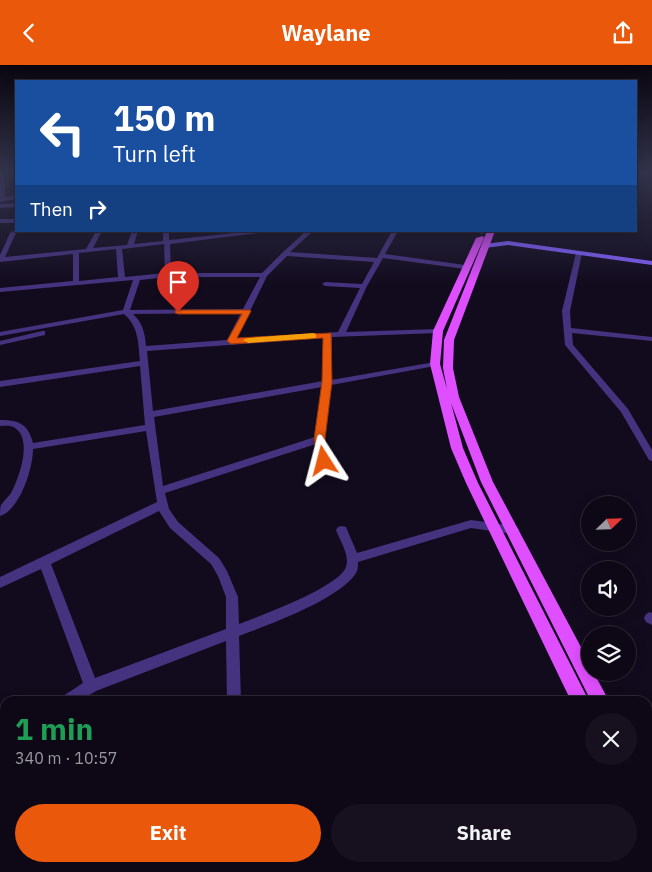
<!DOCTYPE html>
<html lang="en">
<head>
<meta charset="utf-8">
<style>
	:root { --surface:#0e0816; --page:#17111f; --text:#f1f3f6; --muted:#9b9aa1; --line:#2e2935; --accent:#ea580c }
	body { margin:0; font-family:"IBM Plex Sans",sans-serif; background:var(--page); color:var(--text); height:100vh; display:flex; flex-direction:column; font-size:19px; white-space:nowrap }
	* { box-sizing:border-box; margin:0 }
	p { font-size:16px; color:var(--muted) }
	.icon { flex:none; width:28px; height:28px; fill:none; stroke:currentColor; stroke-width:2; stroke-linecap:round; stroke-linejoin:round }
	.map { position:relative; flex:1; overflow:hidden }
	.sheet { position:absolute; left:0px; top:631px; width:652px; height:176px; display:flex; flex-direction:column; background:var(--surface); border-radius:15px 15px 0 0; box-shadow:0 2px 12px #0003,0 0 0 1px var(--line) }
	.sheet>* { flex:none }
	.hud { position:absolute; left:15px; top:15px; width:622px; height:152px; border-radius:0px; box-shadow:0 2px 12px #0003,0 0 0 1px var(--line); background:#1a4fa0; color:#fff; overflow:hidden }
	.needle { width:32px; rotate:67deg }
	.buttons { position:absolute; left:581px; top:431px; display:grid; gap:10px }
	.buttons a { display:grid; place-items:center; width:55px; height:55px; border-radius:50%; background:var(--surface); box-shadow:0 2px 12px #0003,0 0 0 1px var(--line); font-size:25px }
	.pin { position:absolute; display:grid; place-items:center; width:42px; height:42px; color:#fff; margin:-51px -21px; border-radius:50% 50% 50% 0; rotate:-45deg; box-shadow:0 0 5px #0007 }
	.pin .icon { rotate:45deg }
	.me { position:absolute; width:55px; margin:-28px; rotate:351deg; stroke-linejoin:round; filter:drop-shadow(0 0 4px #0008) }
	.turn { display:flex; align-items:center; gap:18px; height:105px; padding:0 15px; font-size:22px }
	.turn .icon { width:65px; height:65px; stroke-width:2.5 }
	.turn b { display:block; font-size:35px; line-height:42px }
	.then { display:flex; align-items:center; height:48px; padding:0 15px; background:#0003; gap:10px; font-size:19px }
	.round { display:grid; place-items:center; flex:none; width:52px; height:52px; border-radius:26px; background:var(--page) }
	.headline { display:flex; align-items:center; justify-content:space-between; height:85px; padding:0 15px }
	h1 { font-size:30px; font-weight:700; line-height:38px; color:#1e9e55 }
	.cta { display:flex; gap:10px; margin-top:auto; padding:10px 15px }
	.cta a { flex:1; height:58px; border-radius:30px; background:var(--accent); color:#fff; font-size:20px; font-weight:700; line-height:58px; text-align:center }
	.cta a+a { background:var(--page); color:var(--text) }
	header { display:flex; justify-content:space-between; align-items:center; height:65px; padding:0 15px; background:var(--accent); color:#fff; font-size:22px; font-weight:700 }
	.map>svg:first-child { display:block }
</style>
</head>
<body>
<header><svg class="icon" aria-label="back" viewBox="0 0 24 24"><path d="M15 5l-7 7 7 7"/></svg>Waylane<svg class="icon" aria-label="share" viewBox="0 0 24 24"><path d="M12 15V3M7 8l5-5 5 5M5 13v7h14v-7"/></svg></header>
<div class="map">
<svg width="652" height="807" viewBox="0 0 652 807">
	<rect width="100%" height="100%" fill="#120b1e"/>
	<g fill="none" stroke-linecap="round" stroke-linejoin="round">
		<!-- street -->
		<g fill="#453380" fill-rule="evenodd">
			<path d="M0,107H4L5,132L16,130V134L0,137Z"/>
			<path d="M16,138V142L0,143V139Z"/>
			<rect x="0" y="154" width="16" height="4"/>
			<path d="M13,166L16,168L5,192L86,184L96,166H102L93,183L127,180L132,166H138L134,179L163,176V166H169V175L253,166H275L170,179L171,208H262L282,188L306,166H313L290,187L377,193L392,166H398L385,189L465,200L468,202L465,204L383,193L367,221L346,267L438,264L442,266L438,268L332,272L331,315L435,297L439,299L435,301L331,320L325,374L329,396L327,398H321L319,396L316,379L165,428L169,444L178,457L219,493L227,506L238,532L239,559C260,551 339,522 346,502C350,490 340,476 336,465L338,462L342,461L346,462L357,488L471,455L513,461L517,462L519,465L517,468L513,469L471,463L358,497C358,501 358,505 356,508C340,534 268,560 239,571L241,636H227L226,576L96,626L80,636H61L63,631L83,618L41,504L0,523V512L157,437L146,366L33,384C33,403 20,445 0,451C0,448 0,443 1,440C4,436 8,432 11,428C19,413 33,375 15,363C11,360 5,361 0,361V355C19,355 28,359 33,378L145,360L140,301L0,322V316L140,296C138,278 139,262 124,249L0,271V267L123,245L133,215L0,227V223L73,216V189L0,197V190L10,168ZM164,179L165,208L125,212L122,184ZM116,184L118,212L79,216V188ZM287,191L374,197L362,219L325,217L322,219L325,221L360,223L338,267L236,275L267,211ZM168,212H260L243,244L130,245L140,215ZM241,248L227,275L146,281C145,269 143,258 133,249ZM324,273L323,316L153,346L147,286ZM322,322L315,372L163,421L154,352ZM159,446L170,463L211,499L218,511L226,532V564L95,613L51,499Z"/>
			<path d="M473,166H484L485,167L482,169Z"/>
			<path d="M579,186L582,188L570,246L571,263L652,272V276L572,268L573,280L628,344L652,385V396L649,395L621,347L565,280L562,246L576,188Z"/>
			<path d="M42,266H45V270L0,280V276Z"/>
			<path d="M650,547L652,548V560L646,557L644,553L646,549Z"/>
			<path d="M5,678V694L0,696V680Z"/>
			<path d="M5,732V763L0,765V734Z"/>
			<path d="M100,802H116L115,807H99Z"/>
			<rect x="225" y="802" width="16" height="5"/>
			<path d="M275,802H299L297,807H274Z"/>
			<path d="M410,802H426L427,807H411Z"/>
		</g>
		<!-- secondary -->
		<path fill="#825fff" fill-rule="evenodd" d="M508,176L652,196V200L508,180L485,183L481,181L485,179Z"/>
		<!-- primary -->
		<g fill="#e04fff" fill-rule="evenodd">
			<path d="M487,166H495L454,275L453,303L459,332L493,417L590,599V608H594L609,636H591L481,417L451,338L463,383L478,418L589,636H571L466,418L451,383L430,299L433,266L476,173L483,171L484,173L443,266L440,299L447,324L443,303L444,275Z"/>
			<path d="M648,718L652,720V746L648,744Z"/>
			<path d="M648,768L652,769V797L648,795Z"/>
		</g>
	</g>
	<!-- sky -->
	<linearGradient id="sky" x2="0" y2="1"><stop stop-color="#0a0610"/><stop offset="0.49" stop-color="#33344c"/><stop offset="1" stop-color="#33344c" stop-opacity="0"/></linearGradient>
	<rect width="652" height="220" fill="url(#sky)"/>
	<!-- route -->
	<path fill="#ea580c" stroke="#983908" d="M175,245H250L251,246L237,273L331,268L332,317L325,374L329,396L328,399H320L318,396L314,374L322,317L323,273L231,279L227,276L242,249H178L175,248Z"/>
	<!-- slow -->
	<path fill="#f59e0b" d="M313,268L316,269V273L248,278L243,275L248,273Z"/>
</svg>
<div class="buttons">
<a><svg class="needle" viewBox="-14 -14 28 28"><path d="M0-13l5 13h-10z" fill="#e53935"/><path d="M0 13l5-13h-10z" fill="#9b9aa1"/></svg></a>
<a><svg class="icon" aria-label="sound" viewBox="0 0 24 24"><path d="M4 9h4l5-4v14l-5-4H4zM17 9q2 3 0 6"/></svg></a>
<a><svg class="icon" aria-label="layers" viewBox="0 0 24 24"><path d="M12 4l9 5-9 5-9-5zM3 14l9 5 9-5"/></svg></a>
</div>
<div class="pin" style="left:178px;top:247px;background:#d93025"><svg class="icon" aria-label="arrive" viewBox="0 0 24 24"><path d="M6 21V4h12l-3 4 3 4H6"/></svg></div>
<svg class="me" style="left:324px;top:396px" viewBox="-20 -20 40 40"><path d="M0-17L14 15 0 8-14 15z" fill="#ea580c" stroke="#fff" stroke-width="4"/></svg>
<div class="hud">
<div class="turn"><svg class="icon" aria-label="left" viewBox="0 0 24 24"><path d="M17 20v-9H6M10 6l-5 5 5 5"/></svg><div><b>150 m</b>Turn left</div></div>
<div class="then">Then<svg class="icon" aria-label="right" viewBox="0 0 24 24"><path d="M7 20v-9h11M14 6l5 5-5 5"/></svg></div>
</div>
<section class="sheet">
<div class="headline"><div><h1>1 min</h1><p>340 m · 10:57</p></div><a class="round"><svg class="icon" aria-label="close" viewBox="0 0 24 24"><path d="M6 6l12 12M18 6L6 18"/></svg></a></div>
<div class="cta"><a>Exit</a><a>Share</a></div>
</section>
</div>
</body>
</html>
